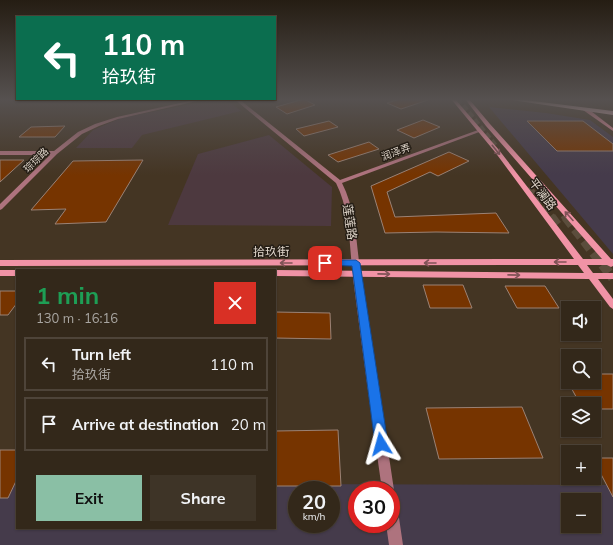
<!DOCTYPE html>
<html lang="en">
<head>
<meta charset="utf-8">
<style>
	:root { --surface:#33281a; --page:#3e3427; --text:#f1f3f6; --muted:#a9a6a2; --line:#4e4439; --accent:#8abfa5 }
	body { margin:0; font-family:Mulish,"Noto Sans SC",sans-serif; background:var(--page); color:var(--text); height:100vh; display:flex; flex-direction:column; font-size:15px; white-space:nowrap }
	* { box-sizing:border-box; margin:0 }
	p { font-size:13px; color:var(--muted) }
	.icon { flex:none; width:22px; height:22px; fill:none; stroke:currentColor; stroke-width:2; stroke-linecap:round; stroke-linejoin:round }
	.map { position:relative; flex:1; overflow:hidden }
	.side { position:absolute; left:16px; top:269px; width:260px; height:260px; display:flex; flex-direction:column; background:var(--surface); border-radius:0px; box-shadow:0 1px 3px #0004,0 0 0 1px var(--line) }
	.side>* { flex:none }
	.guide { position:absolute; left:16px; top:16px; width:260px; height:84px; border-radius:0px; box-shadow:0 1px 3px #0004,0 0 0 1px var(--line); background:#0b6e4f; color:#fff; overflow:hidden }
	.buttons { position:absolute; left:561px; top:301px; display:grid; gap:8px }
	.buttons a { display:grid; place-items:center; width:40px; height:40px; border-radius:0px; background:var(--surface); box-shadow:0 1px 3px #0004,0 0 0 1px var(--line); font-size:20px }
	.speed { position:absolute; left:288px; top:481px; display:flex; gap:8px; font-size:20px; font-weight:700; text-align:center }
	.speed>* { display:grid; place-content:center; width:52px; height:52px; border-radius:50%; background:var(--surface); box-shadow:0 1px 3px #0004,0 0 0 1px var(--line); line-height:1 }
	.speed small { font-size:10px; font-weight:400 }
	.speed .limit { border:6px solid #d22; background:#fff; color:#111 }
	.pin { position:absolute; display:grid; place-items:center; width:34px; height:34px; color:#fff; margin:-17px; border-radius:8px; box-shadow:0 2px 6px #0006 }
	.me { position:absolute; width:44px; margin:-22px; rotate:352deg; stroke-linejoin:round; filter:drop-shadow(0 0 3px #0008) }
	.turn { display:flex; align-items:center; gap:14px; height:84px; padding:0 20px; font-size:18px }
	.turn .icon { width:52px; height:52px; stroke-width:2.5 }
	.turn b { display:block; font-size:28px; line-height:34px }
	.round { display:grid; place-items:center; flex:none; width:42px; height:42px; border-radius:0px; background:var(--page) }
	.summary { display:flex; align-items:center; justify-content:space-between; height:68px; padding:0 20px }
	h1 { font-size:24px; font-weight:700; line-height:30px; color:#1e9e55 }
	.primary-button { display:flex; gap:8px; margin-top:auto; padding:8px 20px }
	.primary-button a { flex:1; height:46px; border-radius:0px; background:var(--accent); color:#111; font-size:16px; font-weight:700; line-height:46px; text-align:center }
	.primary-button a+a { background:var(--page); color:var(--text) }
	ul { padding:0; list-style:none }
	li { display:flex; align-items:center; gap:12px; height:54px; margin:0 8px 6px; padding:0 12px; border:2px solid var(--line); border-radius:0px }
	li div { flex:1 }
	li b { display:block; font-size:15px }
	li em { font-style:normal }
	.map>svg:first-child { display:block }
</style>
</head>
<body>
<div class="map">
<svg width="613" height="545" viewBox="0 0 613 545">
	<rect width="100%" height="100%" fill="#443523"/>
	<!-- commercial -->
	<g fill="#453b4b" fill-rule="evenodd">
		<path d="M489,107L546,113L590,120L613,137V254Z"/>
		<path d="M0,483H17V528H275V484L613,485V545H0ZM297,490H331V524H297ZM357,490H391V524H357ZM568,500H594V526H568Z"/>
	</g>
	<!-- education -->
	<g fill="#4d393f">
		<path d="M217,99H226L241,111L142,135L132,148H76L93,130L121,118Z"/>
		<path d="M269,135L332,187L331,226L168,225L198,154Z"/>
	</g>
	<!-- building -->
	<g fill="#763400" stroke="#9b8275">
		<path d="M304,99L315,105L287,114L276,107Z"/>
		<path d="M400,99H428V100L401,109L387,103Z"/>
		<path d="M423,120L440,127L414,138L397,130Z"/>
		<path d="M329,121L338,127L304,136L296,129Z"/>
		<path d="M527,121H583L613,144V151H557Z"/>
		<path d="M65,126L55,137H19L31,127Z"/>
		<path d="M369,142L379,149L338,162L328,155Z"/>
		<path d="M449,152L469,161L438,176L430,172L387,192L395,217L496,213L509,233L436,232L385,233L371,186Z"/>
		<path d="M0,160H24L0,182Z"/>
		<path d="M143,160L106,222L55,224L66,209L31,210L73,161Z"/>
		<path d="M423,285H463L472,308H430Z"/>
		<path d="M505,286H545L559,308H517Z"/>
		<path d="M0,291H17V303L8,315H0Z"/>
		<path d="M275,312L330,313L331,339L275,338Z"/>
		<path d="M594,374H613V409H594V404H580L568,382H594Z"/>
		<path d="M522,407L543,458L439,459L426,408Z"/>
		<path d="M338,430L341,486H275V431Z"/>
		<path d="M0,450H17V479L8,498H0Z"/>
		<path d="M594,458H613V497L594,461Z"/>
	</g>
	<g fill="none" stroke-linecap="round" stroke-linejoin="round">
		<!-- primary-tunnel-far2 -->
		<path stroke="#5b4d3c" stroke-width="6" stroke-dasharray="6 3" stroke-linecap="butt" d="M457,99L496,147"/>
		<!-- primary-tunnel-far1 -->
		<g stroke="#5b4d3c" stroke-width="8" stroke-dasharray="8 4" stroke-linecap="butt">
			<path d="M528,188L552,218"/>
			<path d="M564,215L566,218"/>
		</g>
		<!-- primary-tunnel -->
		<g stroke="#5b4d3c" stroke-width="10" stroke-dasharray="10 5" stroke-linecap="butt">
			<path d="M551,217L560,229"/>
			<path d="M566,217L613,278"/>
		</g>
		<!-- street -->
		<g fill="#ae737e" fill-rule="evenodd">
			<path d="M198,99H206L118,119L99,126L82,134L57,154L2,209L0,210V204L50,155H0V151H54L78,132L95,124L117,117Z"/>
			<path d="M234,99H239L340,180L478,130L482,131L342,183C357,213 356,245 361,277C371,348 384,419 394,490L391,495V490H382C372,419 362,349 353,278C349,246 351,213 336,183Z"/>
			<path d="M391,504L396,506L398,511L403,545H389L386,524H391Z"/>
		</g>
		<!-- secondary -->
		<g fill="#f193a6" fill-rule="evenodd">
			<path d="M451,99H455L499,150L583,259H602L486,126L465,99H469L490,124L611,259H613V266L611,267L607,265H587L593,273H613V279H598L613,299V309L610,307L589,279L275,276V270L584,273L578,265L0,266V260L574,259L495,152Z"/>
			<path d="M583,108H587L613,128V131L583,110Z"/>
			<rect x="0" y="270" width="17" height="6"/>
		</g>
		<!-- primary -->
		<path fill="#f7c6ce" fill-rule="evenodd" d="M505,99H517L613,111V115Z"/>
	</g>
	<!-- one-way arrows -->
	<defs><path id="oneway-shaft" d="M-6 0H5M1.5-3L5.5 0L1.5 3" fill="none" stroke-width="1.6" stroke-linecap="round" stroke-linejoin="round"/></defs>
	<g stroke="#815357">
		<use href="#oneway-shaft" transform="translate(496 150) rotate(51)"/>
		<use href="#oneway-shaft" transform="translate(569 216) rotate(-132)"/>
		<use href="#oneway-shaft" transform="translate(560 262) rotate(180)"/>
		<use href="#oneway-shaft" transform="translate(286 263) rotate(-180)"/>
		<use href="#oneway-shaft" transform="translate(430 263) rotate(180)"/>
		<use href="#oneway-shaft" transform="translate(384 274) rotate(1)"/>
		<use href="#oneway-shaft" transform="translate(514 275) rotate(1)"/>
	</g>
	<!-- sky -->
	<linearGradient id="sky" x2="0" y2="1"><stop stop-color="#251d13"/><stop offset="0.57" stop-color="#565150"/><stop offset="1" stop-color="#565150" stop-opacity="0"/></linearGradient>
	<rect width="613" height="175" fill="url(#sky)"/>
	<!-- route -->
	<path fill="#1a73e8" stroke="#114b97" d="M325,260H356L360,263L388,444L386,448L381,450L377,448L375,444L352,266L322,265L320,263Z"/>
	<g text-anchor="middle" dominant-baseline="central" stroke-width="3" stroke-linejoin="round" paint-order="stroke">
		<!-- far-street labels -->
		<g font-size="10" fill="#dfd5ca" stroke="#251e16">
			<text transform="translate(396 152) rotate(-20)">润泽弄</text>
			<text transform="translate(36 160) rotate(-45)">琮琮路</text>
		</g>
		<!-- street labels -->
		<g font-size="12" fill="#dfd5ca" stroke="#251e16">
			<text transform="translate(543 194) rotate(53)">平澜路</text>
			<text transform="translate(350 222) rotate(82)">莲莲路</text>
			<text x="271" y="251">拾玖街</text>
		</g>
	</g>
</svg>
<div class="buttons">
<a><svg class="icon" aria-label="sound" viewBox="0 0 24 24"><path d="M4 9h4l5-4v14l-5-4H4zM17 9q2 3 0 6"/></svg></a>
<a><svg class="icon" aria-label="search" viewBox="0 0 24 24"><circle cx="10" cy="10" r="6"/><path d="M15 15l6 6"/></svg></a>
<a><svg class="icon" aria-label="layers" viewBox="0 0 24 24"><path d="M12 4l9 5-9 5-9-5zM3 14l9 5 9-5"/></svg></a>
<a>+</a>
<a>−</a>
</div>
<div class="speed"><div>20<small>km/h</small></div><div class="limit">30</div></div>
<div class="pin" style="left:325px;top:263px;background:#d93025"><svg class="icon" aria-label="arrive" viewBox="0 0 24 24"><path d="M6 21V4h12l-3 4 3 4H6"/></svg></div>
<svg class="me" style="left:381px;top:444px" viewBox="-20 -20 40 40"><path d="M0-17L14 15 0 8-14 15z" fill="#1a73e8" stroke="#fff" stroke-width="4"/></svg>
<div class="guide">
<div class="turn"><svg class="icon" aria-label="left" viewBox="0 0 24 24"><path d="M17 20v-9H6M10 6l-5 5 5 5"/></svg><div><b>110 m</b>拾玖街</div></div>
</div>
<section class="side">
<div class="summary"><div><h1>1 min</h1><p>130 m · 16:16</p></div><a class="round" style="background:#d93025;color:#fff"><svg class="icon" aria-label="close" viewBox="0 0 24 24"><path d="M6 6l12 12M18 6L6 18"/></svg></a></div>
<ul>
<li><svg class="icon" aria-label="left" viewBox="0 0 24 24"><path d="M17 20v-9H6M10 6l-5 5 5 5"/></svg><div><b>Turn left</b><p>拾玖街</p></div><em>110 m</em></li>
<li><svg class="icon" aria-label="arrive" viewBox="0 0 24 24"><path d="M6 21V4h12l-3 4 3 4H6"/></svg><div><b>Arrive at destination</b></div><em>20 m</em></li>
</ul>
<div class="primary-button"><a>Exit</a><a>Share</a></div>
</section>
</div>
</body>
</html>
